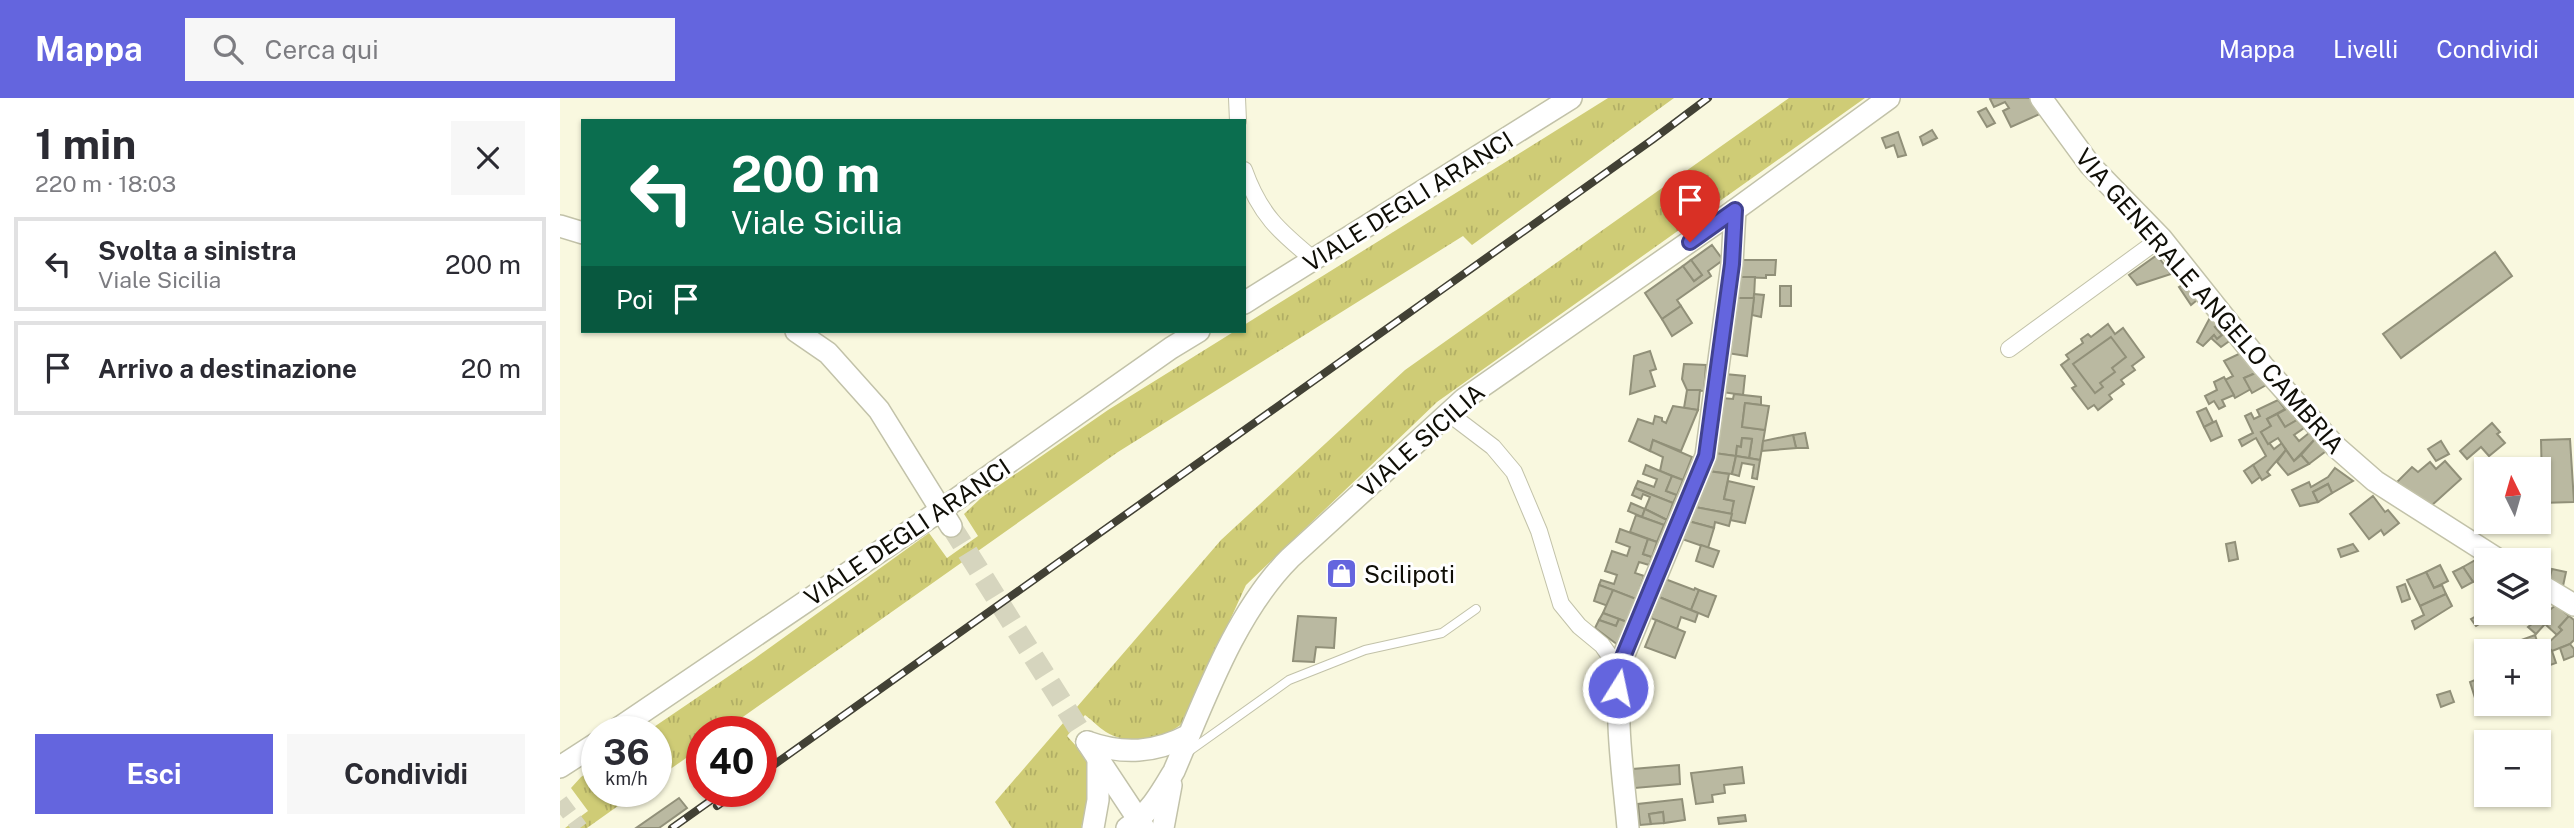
<!DOCTYPE html>
<html lang="it">
<head>
<meta charset="utf-8">
<style>
	:root { --surface:#fff; --page:#f7f7f7; --text:#2b2b33; --muted:#7c7c81; --line:#e1e1e2; --accent:#6465de }
	body { margin:0; font-family:"Public Sans",sans-serif; background:var(--page); color:var(--text); height:100vh; display:flex; flex-direction:column; font-size:26px; white-space:nowrap }
	* { box-sizing:border-box; margin:0 }
	p { font-size:23px; color:var(--muted) }
	.icon { flex:none; width:38px; height:38px; fill:none; stroke:currentColor; stroke-width:2; stroke-linecap:round; stroke-linejoin:round }
	.map { position:relative; flex:1; overflow:hidden }
	.panel { display:flex; flex-direction:column; background:var(--surface); width:560px }
	.panel>* { flex:none }
	.banner { position:absolute; left:21px; top:21px; width:665px; height:214px; border-radius:0px; box-shadow:0 2px 5px #0004; background:#0b6e4f; color:#fff; overflow:hidden }
	.needle { width:46px; rotate:355deg }
	.tools { position:absolute; left:1914px; top:359px; display:grid; gap:14px }
	.tools a { display:grid; place-items:center; width:77px; height:77px; border-radius:0px; background:var(--surface); box-shadow:0 2px 5px #0004; font-size:35px }
	.speed { position:absolute; left:21px; top:618px; display:flex; gap:14px; font-size:35px; font-weight:700; text-align:center }
	.speed>* { display:grid; place-content:center; width:91px; height:91px; border-radius:50%; background:var(--surface); box-shadow:0 2px 5px #0004; line-height:1 }
	.speed small { font-size:18px; font-weight:400 }
	.speed .limit { border:10px solid #d22; background:#fff; color:#111 }
	.pin { position:absolute; display:grid; place-items:center; width:60px; height:60px; color:#fff; margin:-72px -30px; border-radius:50% 50% 50% 0; rotate:-45deg; box-shadow:0 0 7px #0007 }
	.pin .icon { rotate:45deg }
	.me { position:absolute; width:77px; margin:-38px; rotate:10deg; stroke-linejoin:round; filter:drop-shadow(0 0 5px #0008) }
	.turn { display:flex; align-items:center; gap:24px; height:147px; padding:0 35px; font-size:32px }
	.turn .icon { width:91px; height:91px; stroke-width:2.5 }
	.turn b { display:block; font-size:49px; line-height:60px }
	.then { display:flex; align-items:center; height:66px; padding:0 35px; background:#0003; gap:14px; font-size:26px }
	.round { display:grid; place-items:center; flex:none; width:74px; height:74px; border-radius:0px; background:var(--page) }
	.headline { display:flex; align-items:center; justify-content:space-between; height:119px; padding:0 35px }
	h1 { font-size:42px; font-weight:700; line-height:52px }
	.button { display:flex; gap:14px; margin-top:auto; padding:14px 35px }
	.button a { flex:1; height:80px; border-radius:0px; background:var(--accent); color:#fff; font-size:28px; font-weight:700; line-height:80px; text-align:center }
	.button a+a { background:var(--page); color:var(--text) }
	ul { padding:0; list-style:none }
	li { display:flex; align-items:center; gap:21px; height:94px; margin:0 14px 10px; padding:0 21px; border:4px solid var(--line); border-radius:0px }
	li div { flex:1 }
	li b { display:block; font-size:26px }
	li em { font-style:normal }
	header { display:flex; align-items:center; gap:42px; box-sizing:border-box; height:98px; padding:0 35px; background:var(--accent); color:#fff }
	header strong { font-size:33px }
	nav { display:flex; gap:38px; margin-inline-start:auto; font-size:24px }
	.search { width:490px; height:63px; background:var(--page); display:flex; align-items:center; gap:18px; box-sizing:border-box; padding:0 24px; border-radius:0px; color:var(--muted); font-size:26px }
	main { display:flex; flex:1; min-height:0 }
	.map>svg:first-child { display:block }
</style>
</head>
<body>
<header>
<strong>Mappa</strong>
<div class="search"><svg class="icon" aria-label="search" viewBox="0 0 24 24"><circle cx="10" cy="10" r="6"/><path d="M15 15l6 6"/></svg>Cerca qui</div>
<nav><a>Mappa</a><a>Livelli</a><a>Condividi</a></nav>
</header>
<main>
<section class="panel">
<div class="headline"><div><h1>1 min</h1><p>220 m · 18:03</p></div><a class="round"><svg class="icon" aria-label="close" viewBox="0 0 24 24"><path d="M6 6l12 12M18 6L6 18"/></svg></a></div>
<ul>
<li><svg class="icon" aria-label="left" viewBox="0 0 24 24"><path d="M17 20v-9H6M10 6l-5 5 5 5"/></svg><div><b>Svolta a sinistra</b><p>Viale Sicilia</p></div><em>200 m</em></li>
<li><svg class="icon" aria-label="arrive" viewBox="0 0 24 24"><path d="M6 21V4h12l-3 4 3 4H6"/></svg><div><b>Arrivo a destinazione</b></div><em>20 m</em></li>
</ul>
<div class="button"><a>Esci</a><a>Condividi</a></div>
</section>
<div class="map">
<svg width="2014" height="730" viewBox="0 0 2014 730">
	<defs>
		<pattern id="grass-tufts" width="24" height="20" patternUnits="userSpaceOnUse" patternTransform="scale(1.75)"><rect width="24" height="20" fill="#cfcc76"/><path d="M3 7l-1-3M5 7V3M7 7l1-3M15 17l-1-3M17 17v-4M19 17l1-3" fill="none" stroke="#b1ae65"/></pattern>
	</defs>
	<rect width="100%" height="100%" fill="#f9f8df"/>
	<!-- grass -->
	<g fill="url(#grass-tufts)">
		<path d="M1048,0H1114L912,147L903,138L558,354L163,633L142,634V649L96,681V634L88,633L194,561L369,435L387,460L418,438L404,416L421,400L548,312L675,233H684V227Z"/>
		<path d="M1229,0H1305L877,304L686,487L623,625C602,642 571,649 546,634C538,629 532,622 525,617L507,638L527,660L530,695L521,730H452L435,704L661,442L845,272Z"/>
		<path d="M37,668V693H79L27,730H5L28,713L11,690L21,679Z"/>
	</g>
	<!-- building -->
	<g fill="#bab9a1" stroke="#919079" stroke-width="2">
		<path d="M1432,0H1472L1482,15L1451,29L1443,13L1449,10L1445,4L1434,9L1430,1Z"/>
		<path d="M1426,10L1435,25L1427,29L1418,14Z"/>
		<path d="M1372,32L1377,40L1363,47L1360,39Z"/>
		<path d="M1338,34L1346,57L1338,59L1334,47L1326,50L1322,40Z"/>
		<path d="M1152,147L1163,162L1148,173L1151,178L1117,202L1121,208L1102,221L1085,195L1123,168L1134,183L1142,177L1131,162Z"/>
		<path d="M1935,154L1952,178L1841,260L1823,236Z"/>
		<path d="M1597,157L1611,176L1577,187L1569,177Z"/>
		<path d="M1131,162L1142,177L1134,183L1123,168Z"/>
		<path d="M1178,162H1216L1215,177H1206V180L1176,179Z"/>
		<path d="M1176,179H1195L1194,200H1175Z"/>
		<path d="M1629,183L1642,198L1631,207L1619,189Z"/>
		<rect x="1220" y="188" width="11" height="20"/>
		<path d="M1194,196L1204,197L1201,219L1192,217Z"/>
		<path d="M1175,200H1194L1187,258L1167,255Z"/>
		<path d="M1121,208L1132,225L1112,238L1102,221Z"/>
		<path d="M1654,212L1663,223L1655,229L1662,237L1657,241L1654,237L1643,248L1637,244Z"/>
		<path d="M1663,223L1675,239L1661,249L1651,240L1654,237L1657,241L1662,237L1655,229Z"/>
		<path d="M1548,226L1555,236L1563,230L1584,259L1572,268L1575,272L1561,282L1564,286L1549,297L1552,301L1538,312L1534,307L1528,311L1512,290L1516,288L1501,267L1509,261L1506,257L1523,245L1521,241L1528,236L1531,239Z"/>
		<path d="M1551,239L1566,259L1552,270L1555,274L1540,285L1543,289L1535,295L1513,266Z"/>
		<path d="M1090,253L1096,271L1090,273L1095,288L1070,296L1074,258Z"/>
		<path d="M1683,254L1698,274L1684,280L1691,291L1675,300L1665,282L1673,278L1664,263Z"/>
		<path d="M1124,266L1146,267L1144,293L1127,292L1122,281Z"/>
		<path d="M1698,274L1708,286L1692,295L1684,280Z"/>
		<path d="M1165,276L1185,278L1183,297L1162,294Z"/>
		<path d="M1664,279L1674,297L1662,302L1665,308L1659,311L1654,303L1649,306L1645,298L1657,292L1654,284Z"/>
		<path d="M1127,292H1140L1138,312L1124,310Z"/>
		<path d="M1174,296L1201,299V307L1185,305L1182,329L1205,332L1200,362L1189,360L1192,341L1182,340L1181,349L1177,348L1176,358L1154,355L1162,300L1173,301Z"/>
		<path d="M1718,302L1725,311L1707,321L1711,328L1701,334L1714,351L1722,345L1726,352L1707,374L1710,377L1702,382L1693,367L1706,358L1696,340L1682,348L1679,342L1693,335L1685,318L1691,315L1694,321L1700,318L1697,312Z"/>
		<path d="M1185,305L1209,308L1205,332L1182,329Z"/>
		<path d="M1113,308L1138,312L1121,353L1093,342L1090,353L1069,343L1078,321L1093,326L1095,318L1102,320V323L1106,325Z"/>
		<path d="M1646,310L1653,324L1644,329L1637,314Z"/>
		<path d="M1728,310L1737,322L1725,329L1717,316Z"/>
		<path d="M1717,316L1725,329L1737,322L1744,330L1734,337L1739,343L1749,335L1755,341L1734,363L1718,340L1708,346L1701,334L1711,328L1707,321Z"/>
		<path d="M1656,323L1662,338L1651,343L1644,329Z"/>
		<path d="M1932,325L1940,334L1937,336L1945,345L1929,358L1921,349L1907,361L1900,353Z"/>
		<path d="M1245,335L1248,350H1236L1233,337Z"/>
		<path d="M1233,337L1236,350L1202,353L1203,343Z"/>
		<path d="M1182,340L1192,341L1189,360L1176,358L1177,348L1181,349Z"/>
		<path d="M1755,341L1766,353L1749,366L1741,357Z"/>
		<path d="M2010,341L2014,404L1979,405V386H1982L1981,342Z"/>
		<path d="M1093,342L1132,359L1123,382L1100,373L1103,359L1090,353Z"/>
		<path d="M1881,343L1889,356L1876,363L1868,351Z"/>
		<path d="M1726,352L1734,363L1741,357L1749,366L1728,377L1717,364Z"/>
		<path d="M1154,355L1176,358L1172,376L1148,373Z"/>
		<path d="M1176,358L1200,362L1197,381L1192,380L1194,367L1182,365L1179,378L1172,376Z"/>
		<path d="M1885,363L1901,381L1871,408L1836,385L1852,369L1858,374L1870,364L1876,371Z"/>
		<path d="M1086,367L1112,378L1106,393L1117,397L1113,405L1075,390L1078,383L1094,389L1097,381L1083,376Z"/>
		<path d="M1693,367L1700,379L1692,385L1684,373Z"/>
		<path d="M1775,370L1793,383L1772,395L1768,386L1753,394L1758,404L1740,408L1732,392L1749,384L1751,389L1768,379Z"/>
		<path d="M1148,373L1169,376L1164,401L1174,403L1172,416L1135,409Z"/>
		<path d="M1112,378L1123,382L1117,397L1106,393Z"/>
		<path d="M1168,383L1194,389L1185,425L1170,422L1174,403L1164,401Z"/>
		<path d="M1768,386L1772,395L1758,404L1753,394Z"/>
		<path d="M1075,390L1113,405L1107,422L1085,411L1090,399L1083,396L1081,401L1072,397Z"/>
		<path d="M1813,398L1825,414L1828,412L1839,425L1824,437L1821,432L1809,441L1790,416Z"/>
		<path d="M1071,405L1085,411L1082,419L1068,413Z"/>
		<path d="M1135,409L1172,416L1169,428L1155,424L1154,430L1128,423Z"/>
		<path d="M1085,411L1107,422L1104,427L1082,419Z"/>
		<path d="M1076,417L1104,427L1097,444L1070,434Z"/>
		<path d="M1128,423L1154,430L1148,450L1119,440Z"/>
		<path d="M1060,431L1088,441L1083,456L1092,459L1089,467L1079,464L1075,475L1084,478L1076,501L1039,487L1041,482L1054,486L1057,477L1045,473L1052,453L1067,458L1070,449L1056,444Z"/>
		<path d="M1088,441L1097,444L1092,459L1083,456Z"/>
		<path d="M1675,444L1678,461L1669,463L1666,446Z"/>
		<path d="M1793,446L1798,453L1781,459L1778,451Z"/>
		<path d="M1141,447L1159,453L1153,469L1136,463Z"/>
		<path d="M1919,460L1927,467V476L1913,484L1903,469Z"/>
		<path d="M1880,467L1888,483L1874,490L1866,474Z"/>
		<path d="M1903,469L1913,484L1902,490L1893,474Z"/>
		<path d="M1992,471L2006,474L2003,488L1989,482Z"/>
		<path d="M1866,474L1874,490L1882,487L1886,496L1860,508L1847,482Z"/>
		<path d="M1105,481L1134,492L1135,490L1139,492L1131,512L1099,499Z"/>
		<path d="M1845,486L1850,501L1842,504L1837,489Z"/>
		<path d="M1039,487L1053,492L1048,508L1034,503Z"/>
		<path d="M1053,492L1076,501L1067,524L1043,515Z"/>
		<path d="M1139,492L1156,498L1148,519L1131,512Z"/>
		<path d="M1886,496L1892,508L1855,531L1852,523L1864,517L1860,508Z"/>
		<path d="M1099,499L1138,515L1135,524L1121,519L1117,531L1091,520Z"/>
		<path d="M1996,507L2009,518L1999,529L2002,532L1997,537L1985,526L1976,536L1968,529Z"/>
		<path d="M1925,513L1929,520L1916,528L1911,521Z"/>
		<path d="M1043,515L1059,521L1056,528L1039,522Z"/>
		<path d="M738,518L776,520L774,550L756,549L754,564L733,563Z"/>
		<path d="M2009,518L2014,522V542L2010,546L1992,553L1986,547L2002,532L1999,529Z"/>
		<path d="M1059,521L1067,524L1058,547L1035,530L1039,522L1056,528Z"/>
		<path d="M1096,522L1125,534L1115,560L1085,549Z"/>
		<path d="M1975,537L1979,549L1986,547L1992,553L1996,565L1982,570L1979,553H1953L1950,546Z"/>
		<path d="M2010,546L2014,551V558L2004,562L2000,550Z"/>
		<path d="M1922,579L1927,596L1915,600L1910,584Z"/>
		<path d="M1890,593L1894,604L1881,609L1877,597Z"/>
		<path d="M1119,667L1120,686L1075,690L1073,671Z"/>
		<path d="M1182,669L1184,685L1164,687L1165,695L1152,697L1153,704L1136,706L1131,675Z"/>
		<path d="M119,700L127,710L99,730H76Z"/>
		<path d="M1122,701L1125,722L1104,725L1103,714L1089,716L1091,726L1080,727L1078,706Z"/>
		<path d="M1103,714L1104,725L1091,726L1089,716Z"/>
		<path d="M1185,717L1186,723L1159,726L1158,720Z"/>
	</g>
	<g fill="none" stroke-linecap="round" stroke-linejoin="round">
		<!-- street-tunnel -->
		<path stroke="#d6d5be" stroke-width="16" stroke-dasharray="16 8" stroke-linecap="butt" d="M0,703L20,730"/>
		<!-- secondary-tunnel -->
		<path stroke="#d6d5be" stroke-width="21" stroke-dasharray="21 10" stroke-linecap="butt" d="M391,428L527,644"/>
		<defs>
			<path id="lane" d="M628,654L729,582L805,552L882,535L916,511"/>
			<g id="street">
				<path d="M677,0L678,23"/>
				<path d="M684,72C700,117 719,133 754,162"/>
				<path d="M1449,251L1601,140"/>
				<path d="M887,314L933,349L954,374L979,433L1001,506L1019,528L1042,547L1061,574"/>
			</g>
			<g id="secondary">
				<path d="M1481,0L1530,67L1601,140L1703,268L1775,348L1815,383L1939,462"/>
				<path d="M0,128L23,135"/>
				<path d="M684,205L1011,0"/>
				<path d="M236,233L268,255L319,312L391,428"/>
				<path d="M1979,486L2014,507"/>
				<path d="M53,634L381,412L611,250L639,233"/>
				<path d="M527,644C563,657 595,655 629,637"/>
				<path d="M527,644L584,730"/>
				<path d="M0,669L37,645"/>
				<path d="M533,730L538,702V662"/>
				<path d="M567,730C590,715 601,695 614,673C645,601 675,515 730,460L904,301L1175,112L1329,0"/>
				<path d="M603,730L611,687"/>
				<path d="M1068,730C1063,673 1053,615 1063,559L1146,358L1172,166L1175,112"/>
			</g>
		</defs>
		<!-- lane casing -->
		<use href="#lane" stroke="#c2c2a9" stroke-width="10"/>
		<!-- street casing -->
		<use href="#street" stroke="#c2c2a9" stroke-width="18"/>
		<!-- secondary casing -->
		<use href="#secondary" stroke="#c2c2a9" stroke-width="24"/>
		<!-- lane -->
		<use href="#lane" stroke="#fff" stroke-width="8"/>
		<!-- street -->
		<use href="#street" stroke="#fff" stroke-width="16"/>
		<!-- secondary -->
		<use href="#secondary" stroke="#fff" stroke-width="21"/>
		<defs>
			<g id="rail">
				<path d="M201,676L1092,42L1148,0"/>
				<path d="M157,708L178,693"/>
				<path d="M112,730L164,693"/>
			</g>
		</defs>
		<!-- rail casing -->
		<use href="#rail" stroke="#424135" stroke-width="8"/>
		<!-- rail -->
		<use href="#rail" stroke="#fff" stroke-width="5" stroke-dasharray="16" stroke-linecap="butt"/>
	</g>
	<g fill="none" stroke-linecap="round" stroke-linejoin="round">
		<defs>
			<path id="route" d="M1058,590L1063,559L1146,358L1172,166L1175,112L1130,144"/>
		</defs>
		<!-- route casing -->
		<use href="#route" stroke="#414290" stroke-width="18"/>
		<!-- route -->
		<use href="#route" stroke="#6465de" stroke-width="12"/>
	</g>
	<!-- icons -->
	<defs>
		<symbol id="shop-square" viewBox="-11 -11 22 22"><rect x="-9" y="-9" width="18" height="18" rx="4" fill="#6465de" stroke="#fff"/><path d="M-5-2.5h2.3a2.7 3.5 0 0 1 5.4 0H5L5.5 6h-11ZM-1.5-2.5h3a1.5 2.3 0 0 0-3 0Z" fill="#fff"/></symbol>
	</defs>
	<g fill-rule="evenodd">
		<use href="#shop-square" x="764" y="458" width="35" height="35"/>
	</g>
	<g text-anchor="middle" dominant-baseline="central" stroke-width="6" stroke-linejoin="round" paint-order="stroke">
		<!-- street labels -->
		<g font-size="24" fill="#0f0e06" stroke="#fff">
			<text transform="translate(848 103) rotate(-32)">VIALE DEGLI ARANCI</text>
			<text transform="translate(1650 203) rotate(49)">VIA GENERALE ANGELO CAMBRIA</text>
			<text transform="translate(861 342) rotate(-41)">VIALE SICILIA</text>
			<text transform="translate(347 434) rotate(-34)">VIALE DEGLI ARANCI</text>
		</g>
		<!-- poi labels -->
		<g font-size="24" fill="#0f0e06" stroke="#fff" text-anchor="start">
			<text x="804" y="476">Scilipoti</text>
		</g>
	</g>
</svg>
<div class="tools">
<a><svg class="needle" viewBox="-14 -14 28 28"><path d="M0-13l5 13h-10z" fill="#e53935"/><path d="M0 13l5-13h-10z" fill="#7c7c81"/></svg></a>
<a><svg class="icon" aria-label="layers" viewBox="0 0 24 24"><path d="M12 4l9 5-9 5-9-5zM3 14l9 5 9-5"/></svg></a>
<a>+</a>
<a>−</a>
</div>
<div class="speed"><div>36<small>km/h</small></div><div class="limit">40</div></div>
<div class="pin" style="left:1130px;top:144px;background:#d93025"><svg class="icon" aria-label="arrive" viewBox="0 0 24 24"><path d="M6 21V4h12l-3 4 3 4H6"/></svg></div>
<svg class="me" style="left:1058px;top:590px" viewBox="-20 -20 40 40"><circle r="17" fill="#6465de" stroke="#fff" stroke-width="3"/><path d="M0-11L8 9 0 5-8 9z" fill="#fff"/></svg>
<div class="banner">
<div class="turn"><svg class="icon" aria-label="left" viewBox="0 0 24 24"><path d="M17 20v-9H6M10 6l-5 5 5 5"/></svg><div><b>200 m</b>Viale Sicilia</div></div>
<div class="then">Poi<svg class="icon" aria-label="arrive" viewBox="0 0 24 24"><path d="M6 21V4h12l-3 4 3 4H6"/></svg></div>
</div>
</div>
</main>
</body>
</html>
